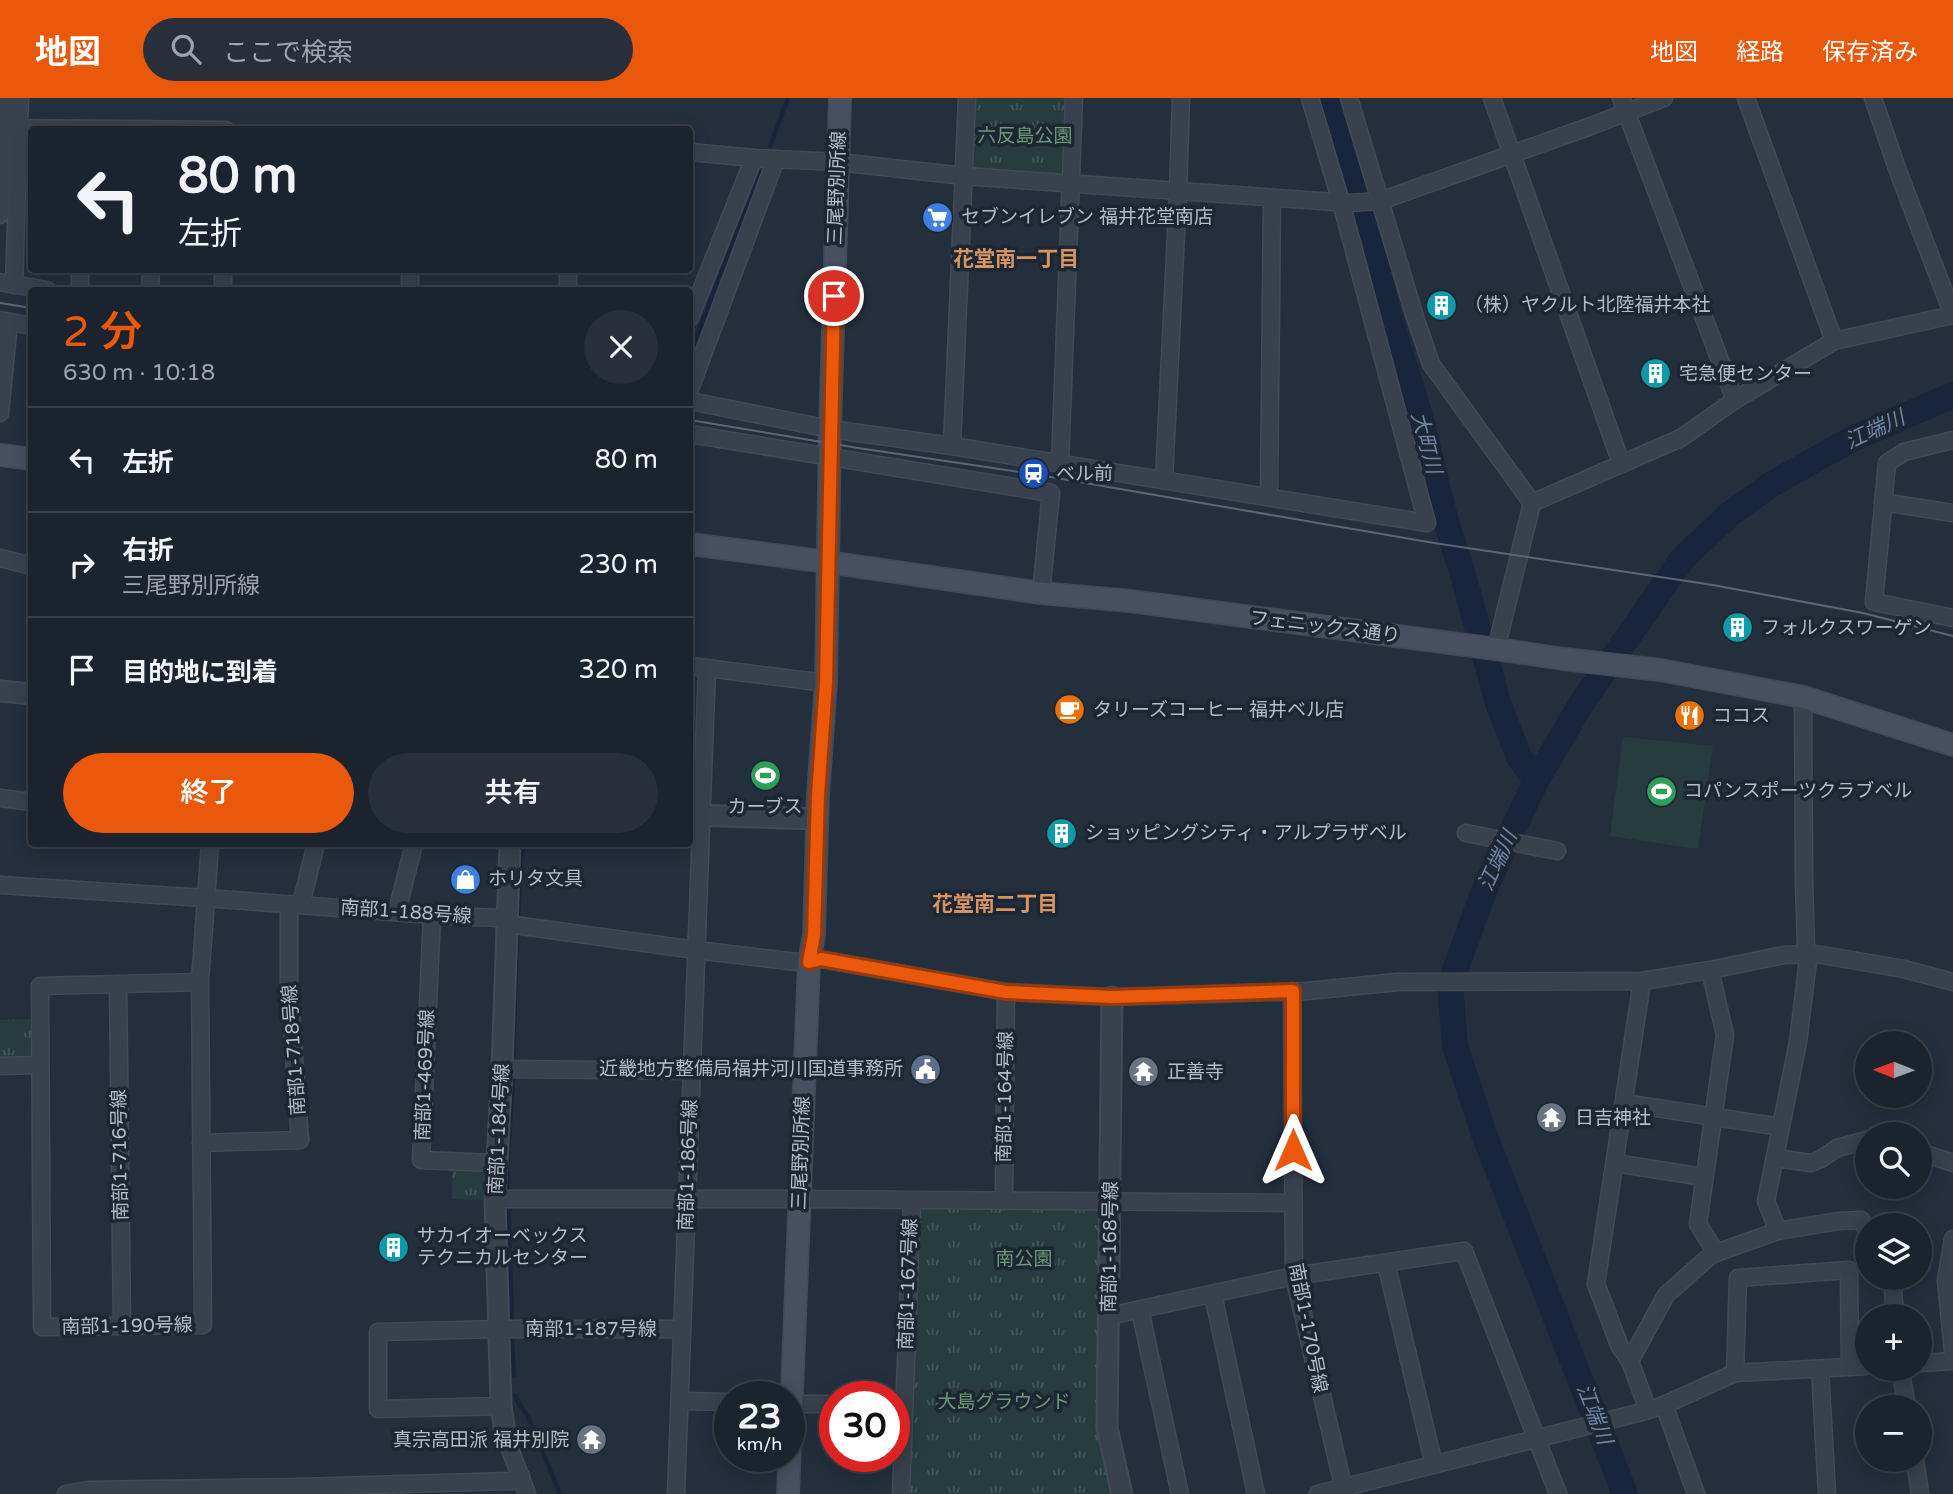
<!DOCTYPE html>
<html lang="ja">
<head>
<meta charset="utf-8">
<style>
	:root { --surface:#1b232e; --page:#282f3a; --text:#f1f3f6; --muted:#a0a4aa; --line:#39404a; --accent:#ea580c }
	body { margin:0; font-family:"Varela Round","Noto Sans JP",sans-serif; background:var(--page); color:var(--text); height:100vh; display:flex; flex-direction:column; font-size:26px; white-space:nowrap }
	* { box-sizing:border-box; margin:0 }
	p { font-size:23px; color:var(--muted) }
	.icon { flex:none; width:38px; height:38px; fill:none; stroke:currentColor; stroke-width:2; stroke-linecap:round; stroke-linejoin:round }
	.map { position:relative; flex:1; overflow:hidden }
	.panel { position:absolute; left:28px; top:189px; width:665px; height:560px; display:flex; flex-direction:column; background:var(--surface); border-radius:7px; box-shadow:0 4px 18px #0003,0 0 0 2px var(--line) }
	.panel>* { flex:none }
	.top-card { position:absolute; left:28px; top:28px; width:665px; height:147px; border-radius:7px; box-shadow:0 4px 18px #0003,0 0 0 2px var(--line); background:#1b232e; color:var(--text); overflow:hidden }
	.needle { width:46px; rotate:271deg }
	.tools { position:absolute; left:1855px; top:933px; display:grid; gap:14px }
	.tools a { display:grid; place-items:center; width:77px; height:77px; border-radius:50%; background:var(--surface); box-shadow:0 4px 18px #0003,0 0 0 2px var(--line); font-size:35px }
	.speed { position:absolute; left:714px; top:1283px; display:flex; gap:14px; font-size:35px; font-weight:700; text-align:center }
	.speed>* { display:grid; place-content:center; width:91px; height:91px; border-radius:50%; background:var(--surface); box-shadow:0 4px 18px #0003,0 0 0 2px var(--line); line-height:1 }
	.speed small { font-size:18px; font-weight:400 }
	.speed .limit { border:10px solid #d22; background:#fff; color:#111 }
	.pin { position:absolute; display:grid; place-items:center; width:60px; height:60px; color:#fff; margin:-30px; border:4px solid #fff; border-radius:50%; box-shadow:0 2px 7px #0007 }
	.me { position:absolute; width:77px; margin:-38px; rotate:0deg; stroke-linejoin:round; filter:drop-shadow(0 0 5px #0008) }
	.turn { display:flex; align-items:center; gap:24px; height:147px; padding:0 35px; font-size:32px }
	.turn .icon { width:91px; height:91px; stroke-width:2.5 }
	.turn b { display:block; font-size:49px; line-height:60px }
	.round { display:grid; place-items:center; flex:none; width:74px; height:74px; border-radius:37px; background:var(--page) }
	.overview { display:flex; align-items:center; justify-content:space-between; height:119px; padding:0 35px }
	h1 { font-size:42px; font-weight:600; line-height:52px; color:var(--accent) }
	.action { display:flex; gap:14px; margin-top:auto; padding:14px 35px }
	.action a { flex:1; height:80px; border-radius:42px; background:var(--accent); color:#fff; font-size:28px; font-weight:600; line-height:80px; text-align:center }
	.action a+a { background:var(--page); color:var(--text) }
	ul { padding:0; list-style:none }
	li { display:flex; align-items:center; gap:21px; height:105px; padding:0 35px; border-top:2px solid var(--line) }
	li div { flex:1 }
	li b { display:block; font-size:26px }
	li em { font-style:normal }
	header { display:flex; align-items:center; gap:42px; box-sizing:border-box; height:98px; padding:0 35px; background:var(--accent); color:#fff }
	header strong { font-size:33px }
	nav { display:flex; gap:38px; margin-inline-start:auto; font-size:24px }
	.search { width:490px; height:63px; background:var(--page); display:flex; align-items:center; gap:18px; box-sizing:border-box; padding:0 24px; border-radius:38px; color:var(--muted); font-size:26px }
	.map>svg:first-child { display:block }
</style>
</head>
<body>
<header>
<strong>地図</strong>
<div class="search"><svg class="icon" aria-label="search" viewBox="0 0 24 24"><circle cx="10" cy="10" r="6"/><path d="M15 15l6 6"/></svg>ここで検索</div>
<nav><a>地図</a><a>経路</a><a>保存済み</a></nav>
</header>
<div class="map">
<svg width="1953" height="1396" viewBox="0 0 1953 1396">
	<defs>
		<pattern id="park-tufts" width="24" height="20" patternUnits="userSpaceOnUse" patternTransform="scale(1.75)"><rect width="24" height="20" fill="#263c3f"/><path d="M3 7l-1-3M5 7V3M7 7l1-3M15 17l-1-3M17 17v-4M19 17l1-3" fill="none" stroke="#435659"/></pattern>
	</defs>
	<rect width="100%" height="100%" fill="#242f3e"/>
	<!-- grass -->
	<path fill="#263c3f" d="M1623,639L1713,648L1698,751L1610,738Z"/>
	<!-- park -->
	<g fill="url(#park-tufts)">
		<path d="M972,0H1065L1061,79L969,72Z"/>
		<path d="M32,921L33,955L27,962L0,963V922Z"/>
		<path d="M452,1071H481L487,1078L486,1102L452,1101Z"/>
		<path d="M923,1109L1098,1110L1102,1114L1112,1396H907L918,1113Z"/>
	</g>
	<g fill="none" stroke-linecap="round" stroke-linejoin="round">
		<!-- stream -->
		<g stroke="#17263c" stroke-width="4.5">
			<path d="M770,48L788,0"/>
			<path d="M690,257L760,73"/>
			<path d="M518,817L522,746"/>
			<path d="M513,963L517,838"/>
			<path d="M507,1091V1071L513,979"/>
			<path d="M508,1109L512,1222"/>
			<path d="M512,1241L514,1278"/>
			<path d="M515,1297L520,1308L528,1319L560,1396"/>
		</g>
		<!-- river -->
		<g stroke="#17263c" stroke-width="26">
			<path d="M1330,0L1356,88L1389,218L1418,311L1445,420L1463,477L1498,605L1519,659L1536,683"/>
			<path d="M1625,1396L1484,1036L1455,948L1450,886L1485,790L1536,683L1581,606L1683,460L1730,416L1770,387L1852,341L1953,297"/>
		</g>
		<defs>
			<g id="minor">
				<path d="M1349,0L1415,219L1431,266L1532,405L1681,340L1735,302L1834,243L1953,217L1899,76L1873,0"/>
				<path d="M1492,0L1621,365"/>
				<path d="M1621,0L1735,302"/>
				<path d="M1746,0L1834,243"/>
				<path d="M0,30L226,32"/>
				<path d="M690,54L754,60L838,64L964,78L1349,105L1380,103L1591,28L1664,0"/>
				<path d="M0,117L4,0"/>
				<path d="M568,172V192"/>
				<path d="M0,184L47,192"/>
				<path d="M14,187L20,0"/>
				<path d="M80,192V172"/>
				<path d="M150,192L151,172"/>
				<path d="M223,192V172"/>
				<path d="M410,192V172"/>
				<path d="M690,220L754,60"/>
				<path d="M0,222L32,228"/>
				<path d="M690,291L776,61"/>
				<path d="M690,303L830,331L952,348L1427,425L1341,104L1310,0"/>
				<path d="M0,315L9,224"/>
				<path d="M690,336L1051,395L1041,495"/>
				<path d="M1953,342L1904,354L1887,365L1874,504L1953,520"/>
				<path d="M952,348L967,0"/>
				<path d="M1060,365L1074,0"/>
				<path d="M1164,382L1178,94L1181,0"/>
				<path d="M1269,399L1272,100"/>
				<path d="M1883,404L1953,415"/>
				<path d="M0,460L32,468"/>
				<path d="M1496,551L1532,405"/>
				<path d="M690,568L826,585"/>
				<path d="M0,700L32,704"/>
				<path d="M1466,735L1557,753"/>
				<path d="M0,787L205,800L432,817L499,820L514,827L696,852L797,864H809L820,861L1006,894L1112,899L1307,893L1398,884L1642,883L1710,872L1784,857L1806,856L1822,857L1904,871L1953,884"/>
				<path d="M301,806L316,746"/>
				<path d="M397,813L414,746"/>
				<path d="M432,817L421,1062L496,1065"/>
				<path d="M1710,872L1725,937L1698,1126L1716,1155"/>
				<path d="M200,884L40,888L42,1229L203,1227L200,884L210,746"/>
				<path d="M118,886L122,1228"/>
				<path d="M1292,893L1294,1178L1345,1396"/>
				<path d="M0,968L40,967"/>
				<path d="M502,971L691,973"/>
				<path d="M1624,1005L1781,1029"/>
				<path d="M201,1045L300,1042L289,886V806"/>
				<path d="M1920,1054L1953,1065"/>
				<path d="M1775,1060L1811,1065L1821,1061L1837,1050L1867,1042"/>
				<path d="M1615,1065L1703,1079"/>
				<path d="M495,1101H799L1293,1105"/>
				<path d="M1004,1103L1006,894"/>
				<path d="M1778,1133L1766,1103L1798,944L1808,862L1806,849L1804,784L1803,599"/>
				<path d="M1953,1141L1946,1183L1953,1253"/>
				<path d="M1386,1165L1434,1367"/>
				<path d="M1890,1180L1893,1190L1895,1218"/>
				<path d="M1213,1197L1256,1396"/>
				<path d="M1140,1212L1180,1396"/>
				<path d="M1109,1218L1294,1178L1464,1153L1558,1396"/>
				<path d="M1630,1263L1620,1249L1596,1186L1642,883"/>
				<path d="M1920,1265L1953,1263"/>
				<path d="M1900,1270L1907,1309"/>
				<path d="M1820,1271L1827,1396"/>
				<path d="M1735,1275L1738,1180L1849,1172L1850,1268"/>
				<path d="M680,1303L730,1304"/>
				<path d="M789,1306H835"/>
				<path d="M1664,1307L1696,1396"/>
				<path d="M501,1308L378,1311V1234L500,1231H682"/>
				<path d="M1648,1312L1630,1263L1666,1197L1710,1158L1716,1155L1778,1133L1839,1123L1861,1122L1867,1132"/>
				<path d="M506,1341L527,1396"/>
				<path d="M1915,1362L1920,1396"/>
				<path d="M66,1396L88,1392L300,1389L512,1383L521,1378"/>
				<path d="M676,1396L707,570"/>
				<path d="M901,1396L912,1103"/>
				<path d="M1318,1396L1642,1314L1664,1307L1735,1275L1867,1268"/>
			</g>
			<g id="tertiary">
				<path d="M0,593L32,596"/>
				<path d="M690,717L817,721"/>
				<path d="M1112,899L1107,1330L1122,1396"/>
				<path d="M506,1341L501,1308L495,1101L502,971L510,746"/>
			</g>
			<g id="secondary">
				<path d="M0,357L32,361"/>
				<path d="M690,446L827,464L1041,495L1130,503L1496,551L1564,561L1660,572L1803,599L1953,647"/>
				<path d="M788,1396L809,864L814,837L818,697L826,585L830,331L840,0"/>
			</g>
		</defs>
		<!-- minor casing -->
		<use href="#minor" stroke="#414a57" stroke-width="19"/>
		<!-- tertiary casing -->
		<use href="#tertiary" stroke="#414a57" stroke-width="23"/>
		<!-- secondary casing -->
		<use href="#secondary" stroke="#414a57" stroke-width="24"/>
		<!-- minor -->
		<use href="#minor" stroke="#38414e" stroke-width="16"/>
		<!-- tertiary -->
		<use href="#tertiary" stroke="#38414e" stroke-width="19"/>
		<!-- secondary -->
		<use href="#secondary" stroke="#465061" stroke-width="21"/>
		<!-- tram -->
		<g stroke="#5a6575" stroke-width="2">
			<path d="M0,205L32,210"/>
			<path d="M690,322L858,350L1033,376L1434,445L1713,487L1863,515L1953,538"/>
		</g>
	</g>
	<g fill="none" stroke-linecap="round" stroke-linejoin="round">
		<defs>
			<path id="route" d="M834,198L826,585L818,697L814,837L809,864L821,861L838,864L1006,894L1112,899L1293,893V1052"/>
		</defs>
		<!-- route casing -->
		<use href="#route" stroke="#983908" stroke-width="18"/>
		<!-- route -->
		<use href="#route" stroke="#ea580c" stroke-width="12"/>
	</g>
	<!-- icons -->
	<defs>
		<symbol id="supermarket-disc" viewBox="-11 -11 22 22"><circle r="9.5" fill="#3f7fe0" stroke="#1d2633"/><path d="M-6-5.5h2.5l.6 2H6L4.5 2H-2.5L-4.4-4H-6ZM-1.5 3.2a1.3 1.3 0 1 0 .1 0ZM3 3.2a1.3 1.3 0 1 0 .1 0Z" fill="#fff"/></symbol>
		<symbol id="building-disc" viewBox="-11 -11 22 22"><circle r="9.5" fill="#0f9aa8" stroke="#1d2633"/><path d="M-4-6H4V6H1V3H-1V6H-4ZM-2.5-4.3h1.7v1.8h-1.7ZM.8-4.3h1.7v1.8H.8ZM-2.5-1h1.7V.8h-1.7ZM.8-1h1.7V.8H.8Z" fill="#fff"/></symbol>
		<symbol id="station-disc" viewBox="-11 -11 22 22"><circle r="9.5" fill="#1a4fb4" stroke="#1d2633"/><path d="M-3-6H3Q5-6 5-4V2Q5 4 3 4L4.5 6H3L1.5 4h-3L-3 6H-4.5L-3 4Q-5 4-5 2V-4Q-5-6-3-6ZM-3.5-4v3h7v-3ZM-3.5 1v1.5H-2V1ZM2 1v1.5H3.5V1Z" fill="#fff"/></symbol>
		<symbol id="cafe-disc" viewBox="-11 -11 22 22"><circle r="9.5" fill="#e8710a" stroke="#1d2633"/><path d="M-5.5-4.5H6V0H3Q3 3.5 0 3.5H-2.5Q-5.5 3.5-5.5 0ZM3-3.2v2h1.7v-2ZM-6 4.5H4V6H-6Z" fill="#fff"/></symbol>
		<symbol id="restaurant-disc" viewBox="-11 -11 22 22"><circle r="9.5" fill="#e8710a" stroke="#1d2633"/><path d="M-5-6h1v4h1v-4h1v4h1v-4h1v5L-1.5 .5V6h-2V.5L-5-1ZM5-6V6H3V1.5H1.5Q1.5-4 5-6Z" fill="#fff"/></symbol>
		<symbol id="stadium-disc" viewBox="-11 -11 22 22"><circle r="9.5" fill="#2e9e5b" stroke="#1d2633"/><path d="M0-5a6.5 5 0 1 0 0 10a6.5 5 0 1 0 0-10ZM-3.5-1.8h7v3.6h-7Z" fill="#fff"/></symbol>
		<symbol id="shop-disc" viewBox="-11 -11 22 22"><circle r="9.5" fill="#3f7fe0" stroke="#1d2633"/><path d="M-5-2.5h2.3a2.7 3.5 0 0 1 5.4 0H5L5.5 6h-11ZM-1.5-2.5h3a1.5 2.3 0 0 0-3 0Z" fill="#fff"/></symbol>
		<symbol id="civic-disc" viewBox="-11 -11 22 22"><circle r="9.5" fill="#5c6f8a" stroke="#1d2633"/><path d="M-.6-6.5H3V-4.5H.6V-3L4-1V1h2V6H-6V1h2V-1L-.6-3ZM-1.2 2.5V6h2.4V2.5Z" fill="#fff"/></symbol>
		<symbol id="temple-disc" viewBox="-11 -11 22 22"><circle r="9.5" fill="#6b7280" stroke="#1d2633"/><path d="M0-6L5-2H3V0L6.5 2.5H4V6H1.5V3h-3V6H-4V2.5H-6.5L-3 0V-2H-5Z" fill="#fff"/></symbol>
	</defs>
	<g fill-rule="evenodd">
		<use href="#supermarket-disc" x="920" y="102" width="35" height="35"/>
		<use href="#building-disc" x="1424" y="190" width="35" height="35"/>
		<use href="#building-disc" x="1638" y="258" width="35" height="35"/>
		<use href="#station-disc" x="1016" y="358" width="35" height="35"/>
		<use href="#building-disc" x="1720" y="512" width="35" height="35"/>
		<use href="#cafe-disc" x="1052" y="594" width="35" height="35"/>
		<use href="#restaurant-disc" x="1672" y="600" width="35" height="35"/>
		<use href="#stadium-disc" x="748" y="660" width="35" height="35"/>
		<use href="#stadium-disc" x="1644" y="676" width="35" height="35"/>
		<use href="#building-disc" x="1044" y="718" width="35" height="35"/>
		<use href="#shop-disc" x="448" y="764" width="35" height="35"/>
		<use href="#civic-disc" x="908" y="954" width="35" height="35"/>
		<use href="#temple-disc" x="1126" y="956" width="35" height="35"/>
		<use href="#temple-disc" x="1534" y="1002" width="35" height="35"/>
		<use href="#building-disc" x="376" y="1132" width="35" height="35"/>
		<use href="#temple-disc" x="574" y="1324" width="35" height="35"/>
	</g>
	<g text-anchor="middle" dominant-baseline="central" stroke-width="7" stroke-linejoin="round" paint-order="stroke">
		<!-- park labels -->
		<g font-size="19" fill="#6b9a76" stroke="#1d2633">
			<text x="1025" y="38">六反島公園</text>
			<text x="1024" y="1161">南公園</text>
			<text x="1004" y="1304">大島グラウンド</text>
		</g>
		<!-- street labels -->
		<g font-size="19" fill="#b4bcc9" stroke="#1d2633">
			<text transform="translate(837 90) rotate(-88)">三尾野別所線</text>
			<text transform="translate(1325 529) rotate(7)">フェニックス通り</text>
			<text transform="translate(406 814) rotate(4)">南部1-188号線</text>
			<text transform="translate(294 952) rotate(-94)">南部1-718号線</text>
			<text transform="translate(425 977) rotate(-88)">南部1-469号線</text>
			<text transform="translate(1005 999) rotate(-89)">南部1-164号線</text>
			<text transform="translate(499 1031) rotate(-87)">南部1-184号線</text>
			<text transform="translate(801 1055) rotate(-88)">三尾野別所線</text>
			<text transform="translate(120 1057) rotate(-91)">南部1-716号線</text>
			<text transform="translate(688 1067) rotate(-88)">南部1-186号線</text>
			<text transform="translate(1110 1149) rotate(-89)">南部1-168号線</text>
			<text transform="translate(908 1186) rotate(-88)">南部1-167号線</text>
			<text transform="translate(127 1228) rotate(-1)">南部1-190号線</text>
			<text transform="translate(1308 1230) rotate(79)">南部1-170号線</text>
			<text x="591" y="1231">南部1-187号線</text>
		</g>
		<!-- poi labels -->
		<g font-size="19" fill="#b4bcc9" stroke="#1d2633" text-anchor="start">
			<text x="961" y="119">セブンイレブン 福井花堂南店</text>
			<text x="1464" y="207">（株）ヤクルト北陸福井本社</text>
			<text x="1679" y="276">宅急便センター</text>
			<text x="1056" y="376">ベル前</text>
			<text x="1761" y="530">フォルクスワーゲン</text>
			<text x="1093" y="612">タリーズコーヒー 福井ベル店</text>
			<text x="1713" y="618">ココス</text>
			<text x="1684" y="693">コパンスポーツクラブベル</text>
			<text x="765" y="709" text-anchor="middle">カーブス</text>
			<text x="1085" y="735">ショッピングシティ・アルプラザベル</text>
			<text x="488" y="781">ホリタ文具</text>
			<text x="903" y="971" text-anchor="end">近畿地方整備局福井河川国道事務所</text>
			<text x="1167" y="974">正善寺</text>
			<text x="1575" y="1020">日吉神社</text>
			<text x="417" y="1138">サカイオーベックス<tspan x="417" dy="22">テクニカルセンター</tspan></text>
			<text x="569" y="1342" text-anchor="end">真宗高田派 福井別院</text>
		</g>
		<!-- neighbourhood labels -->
		<g font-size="21" font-weight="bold" fill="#d59563" stroke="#1d2633">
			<text x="1016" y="161">花堂南一丁目</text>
			<text x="995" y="806">花堂南二丁目</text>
		</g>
		<!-- water labels -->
		<g font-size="21" font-style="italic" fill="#6d86a8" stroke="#1d2633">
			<text transform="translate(1875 332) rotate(-25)">江端川</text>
			<text transform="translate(1426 345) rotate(75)">大町川</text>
			<text transform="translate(1498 763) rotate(-65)">江端川</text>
			<text transform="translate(1594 1316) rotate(69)">江端川</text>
		</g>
	</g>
</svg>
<div class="tools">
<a><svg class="needle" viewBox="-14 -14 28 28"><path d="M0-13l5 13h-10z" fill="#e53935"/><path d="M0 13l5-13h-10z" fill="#a0a4aa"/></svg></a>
<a><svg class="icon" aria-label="search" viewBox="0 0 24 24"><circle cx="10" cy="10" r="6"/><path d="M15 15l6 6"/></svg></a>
<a><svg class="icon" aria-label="layers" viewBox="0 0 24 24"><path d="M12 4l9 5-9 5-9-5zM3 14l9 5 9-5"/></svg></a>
<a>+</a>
<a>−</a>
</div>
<div class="speed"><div>23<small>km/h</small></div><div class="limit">30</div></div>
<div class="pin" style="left:834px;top:198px;background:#d93025"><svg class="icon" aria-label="arrive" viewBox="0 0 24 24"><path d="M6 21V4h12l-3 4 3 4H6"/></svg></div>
<svg class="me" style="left:1293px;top:1052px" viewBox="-20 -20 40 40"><path d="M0-17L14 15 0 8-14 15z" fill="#ea580c" stroke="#fff" stroke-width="4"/></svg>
<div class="top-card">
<div class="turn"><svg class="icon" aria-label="left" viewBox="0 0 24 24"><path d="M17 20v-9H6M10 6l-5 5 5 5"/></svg><div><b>80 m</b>左折</div></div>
</div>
<section class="panel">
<div class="overview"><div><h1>2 分</h1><p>630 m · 10:18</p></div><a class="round"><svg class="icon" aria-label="close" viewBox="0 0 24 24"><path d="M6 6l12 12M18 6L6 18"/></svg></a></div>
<ul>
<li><svg class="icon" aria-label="left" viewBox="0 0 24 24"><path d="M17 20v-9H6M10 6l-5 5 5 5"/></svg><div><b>左折</b></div><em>80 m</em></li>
<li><svg class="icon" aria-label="right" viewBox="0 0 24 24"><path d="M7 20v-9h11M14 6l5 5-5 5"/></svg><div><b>右折</b><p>三尾野別所線</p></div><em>230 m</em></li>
<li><svg class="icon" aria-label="arrive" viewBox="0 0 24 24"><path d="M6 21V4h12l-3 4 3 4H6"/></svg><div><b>目的地に到着</b></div><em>320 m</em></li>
</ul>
<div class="action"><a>終了</a><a>共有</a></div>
</section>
</div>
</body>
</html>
